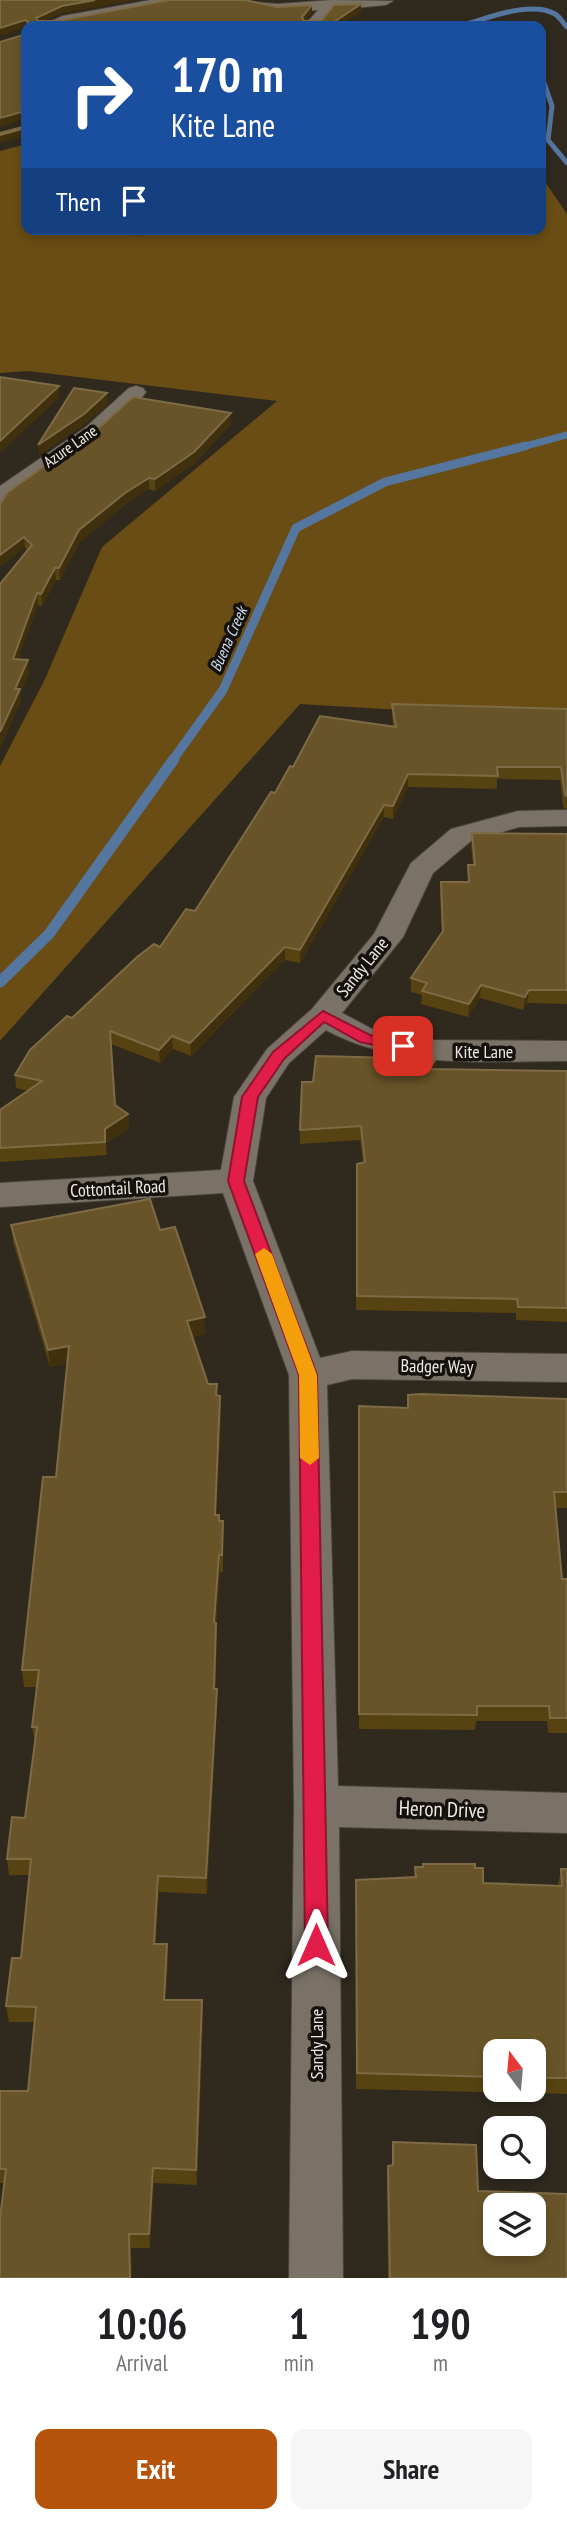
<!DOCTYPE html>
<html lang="en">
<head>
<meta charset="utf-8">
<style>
	:root { --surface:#fff; --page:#f6f6f6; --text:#202124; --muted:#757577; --accent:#b45309 }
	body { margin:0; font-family:"PT Sans Narrow",sans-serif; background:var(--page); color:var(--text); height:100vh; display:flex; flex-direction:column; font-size:26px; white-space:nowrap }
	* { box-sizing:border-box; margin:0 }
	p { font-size:23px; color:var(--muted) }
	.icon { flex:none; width:38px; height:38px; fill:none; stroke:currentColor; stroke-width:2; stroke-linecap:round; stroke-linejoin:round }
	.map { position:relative; height:2278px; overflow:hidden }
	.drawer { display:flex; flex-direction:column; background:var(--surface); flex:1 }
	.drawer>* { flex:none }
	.guide { position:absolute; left:21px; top:21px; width:525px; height:214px; border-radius:14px; box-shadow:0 4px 10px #0003; background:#1a4fa0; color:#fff; overflow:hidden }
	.needle { width:46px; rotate:344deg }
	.fabs { position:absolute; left:483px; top:2039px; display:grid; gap:14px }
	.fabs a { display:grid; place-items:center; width:63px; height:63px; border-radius:14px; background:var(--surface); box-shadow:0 4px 10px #0003; font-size:35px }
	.pin { position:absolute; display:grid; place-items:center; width:60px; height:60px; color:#fff; margin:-30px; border-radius:14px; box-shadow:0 4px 10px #0006 }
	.me { position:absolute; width:77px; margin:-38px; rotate:0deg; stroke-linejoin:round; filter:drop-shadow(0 0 5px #0008) }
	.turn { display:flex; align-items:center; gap:24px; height:147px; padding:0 35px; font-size:32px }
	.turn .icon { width:91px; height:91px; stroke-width:2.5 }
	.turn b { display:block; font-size:49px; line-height:60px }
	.then { display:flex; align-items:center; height:66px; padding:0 35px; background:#0003; gap:14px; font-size:26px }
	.eta { display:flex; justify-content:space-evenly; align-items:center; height:119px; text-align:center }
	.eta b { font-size:42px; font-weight:800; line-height:49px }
	.primary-button { display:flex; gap:14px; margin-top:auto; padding:14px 35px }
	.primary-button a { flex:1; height:80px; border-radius:14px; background:var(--accent); color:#fff; font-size:28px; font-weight:800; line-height:80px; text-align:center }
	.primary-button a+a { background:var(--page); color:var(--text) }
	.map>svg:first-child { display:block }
</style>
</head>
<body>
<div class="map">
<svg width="567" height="2278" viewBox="0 0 567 2278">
	<rect width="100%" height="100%" fill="#2f291e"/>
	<!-- green -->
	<path fill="#694d14" d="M26,144V229H541V176L567,214V720L300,704L0,1041V766L45,679L102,547L277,401L28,371L0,373V151Z"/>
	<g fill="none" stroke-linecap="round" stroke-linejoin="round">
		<!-- stream-far3 -->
		<g stroke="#55769f" stroke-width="5">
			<path d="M470,26V23C493,16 533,1 555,14C560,17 563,23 567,27"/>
			<path d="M541,74L552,106L548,140L567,163"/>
		</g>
		<!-- stream-far2 -->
		<path stroke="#55769f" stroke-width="7" d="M518,448L567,435"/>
		<!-- stream-far1 -->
		<path stroke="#55769f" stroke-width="9" d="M172,761L223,690L296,528L385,482L525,446"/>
		<!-- stream -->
		<path stroke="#55769f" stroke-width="11" d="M0,982L49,934L174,759"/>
		<defs>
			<g id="minor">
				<path d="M151,0H180L173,4L58,26H39L63,16Z"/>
				<path d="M224,0L278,4L332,0L393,1L386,5L332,10L320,26H304L318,10L278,12Z"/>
				<path d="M136,386L143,388L146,392L143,396L100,435L8,501L0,503V486L86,427L129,388Z"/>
				<path d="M567,810V826L519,827L471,841L433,873L403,937L342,1013L374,1030L421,1040L567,1041V1061C485,1061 400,1070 326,1030L289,1063L266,1098L253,1181L320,1358L352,1351L567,1354V1382L352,1379L327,1385L338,1786L567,1793V1833L339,1827L343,2278H289L294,1806L289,1375L223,1193L0,1207V1183L221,1170L234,1097L267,1049L312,1009L374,934L411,863L451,829L518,811Z"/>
			</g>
		</defs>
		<!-- minor casing -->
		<use href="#minor" stroke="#4b463d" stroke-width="2"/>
		<!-- minor -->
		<use href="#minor" fill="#7a7266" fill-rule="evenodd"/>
	</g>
	<!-- wall -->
	<g fill="#574212" fill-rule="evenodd">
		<path d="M75,229H145L140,236L75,231Z"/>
		<path d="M231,413V424L194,464L155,491L149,489L126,504L80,542L60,580H56L42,606L38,605L18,659L29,672L20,693L21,701L0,748L27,551L0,504Z"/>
		<path d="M392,704L567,709V809L563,807L560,780L497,779V789L408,787L393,819L384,817L300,963L285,960L191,1056L173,1049L160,1063L111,1044L115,1105L128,1114L129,1128L106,1143L107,1155L0,1162V1110L28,1091L16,1088L15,1075L72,1018L160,947L195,911L293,767L393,727L392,717Z"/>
		<path d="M472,833L567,834V1004L527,1003L523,1010L480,998L468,1017L421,1004L422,995L411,992V978L442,933L440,895L441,882H468V865H473L471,846Z"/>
		<path d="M436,1059L435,1069L567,1071V1322L516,1320V1313L356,1310L357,1164L363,1162L360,1140L300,1144V1130L313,1082Z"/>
		<path d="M11,1225L160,1230L205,1334L192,1337L208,1384L217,1395L220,1396L221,1413L216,1515L219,1521H223V1572H220L216,1623L217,1639L215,1689L217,1706L207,1894L159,1892L156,1944L168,1960L166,2000L203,2016L197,2185L154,2183L150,2248H131L132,2278H0L4,2183H0V2091H28L35,2022H9L6,2006L21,1958L30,1875H9L7,1859L25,1818L35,1743L32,1727L37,1687H24L22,1670L56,1477L67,1363L50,1367L13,1242Z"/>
		<path d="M408,1395L567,1399V1508H555L562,1579H567V1733H548L547,1721H476L475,1730L359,1729V1406L407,1408Z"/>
		<path d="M415,1867L475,1868L483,1883L558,1886L561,1869H567V2094L356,2089V1880L414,1877ZM495,2051H534V2090H495Z"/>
		<path d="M393,2142L478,2191L567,2278H388L387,2181L388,2166L392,2165Z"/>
	</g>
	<!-- shaded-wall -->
	<g fill="#40300d">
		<path d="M95,0H136L63,13L36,25V18L62,6Z"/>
		<path d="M361,4V12L339,26H328Z"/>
		<path d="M312,5V13L302,24V17Z"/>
		<path d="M25,20V27L0,36V28Z"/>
		<path d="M25,111V119L0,127V118Z"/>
		<path d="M26,128V136L0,143V135Z"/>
		<path d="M139,229H145L140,236Z"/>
		<path d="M59,386L60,397L0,453V441Z"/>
		<path d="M107,393L108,404L84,425L39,456L38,445Z"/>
		<path d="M231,413V424L194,464L155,491V479Z"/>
		<path d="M149,478V489L126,504L80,542L60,580L59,568L79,530L125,493Z"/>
		<path d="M24,537L25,548L0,567V555Z"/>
		<path d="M55,568L56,580L42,606L41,594Z"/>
		<path d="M37,593L38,605L14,671L13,659Z"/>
		<path d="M28,660L29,672L20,693L21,701L0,748V732L15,689Z"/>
		<path d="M408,774V787L393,819V806Z"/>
		<path d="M384,805V817L300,963V950Z"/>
		<path d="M285,947V960L191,1056L190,1043Z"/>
		<path d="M481,985L480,998L468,1017L469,1004Z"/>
		<path d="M529,990L527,1003L523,1010L525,997Z"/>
		<path d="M172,1036L173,1049L160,1063L159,1050Z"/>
		<path d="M436,1059L435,1072L429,1069Z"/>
		<path d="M128,1114L129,1128L106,1143L105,1129Z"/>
		<path d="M205,1317V1334L187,1338V1321Z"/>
		<path d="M69,1346L71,1363L50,1367L48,1350Z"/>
		<path d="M220,1396L221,1413L216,1532L215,1515Z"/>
		<path d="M219,1555L220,1572L214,1639V1622Z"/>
		<path d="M216,1623L217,1639L215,1706L214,1689Z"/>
		<path d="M217,1689V1706L207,1894L206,1878Z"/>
		<path d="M158,1876L159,1892L155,1960L154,1944Z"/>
		<path d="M167,1944L168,1960L165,2015L164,2000Z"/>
		<path d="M202,2000L203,2016L197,2185L196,2170Z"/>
		<path d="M153,2168L154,2183L150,2248L149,2234Z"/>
		<path d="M129,2234L131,2248L132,2278H130Z"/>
	</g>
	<!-- building -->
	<g fill="#685428" stroke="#7d6b46" stroke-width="2" fill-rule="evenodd">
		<path d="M0,0H95L62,6L36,18L38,21H58L169,0H245L277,7L312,5L302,17L304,21L322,20L334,5L361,4L328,26H27L28,22L25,20L0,28Z"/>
		<path d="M26,34V112L25,111L0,118V42Z"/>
		<path d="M26,126V128L0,135V133Z"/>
		<path d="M0,377L59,386L0,441Z"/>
		<path d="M74,388L107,393L84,414L38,445Z"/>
		<path d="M133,397L231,413L194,452L155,479L149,478L125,493L79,530L59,568H55L41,594L37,593L13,659L28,660L15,689H20L0,732V584L32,545L24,537L0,555V504L8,492L101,426Z"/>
		<path d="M392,704L567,709V796L565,795L561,767H497L498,776L408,774L393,806L384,805L300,950L285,947L190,1043L172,1036L159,1050L110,1031L115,1105L128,1114L105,1129V1142L0,1148V1110L42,1081L15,1075L30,1050L67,1016L72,1018L137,957L154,944L160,947L186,909L195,911L271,792L275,793L290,766L293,767L320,716L396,727Z"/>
		<path d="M472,833L567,834V990H529L525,997L481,985L469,1004L422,991L427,983L411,978L443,931L441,882H469L468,865H475Z"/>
		<path d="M316,1056L436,1059L429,1069L567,1071V1308L518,1307L517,1299L357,1296V1164L365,1162L361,1126L300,1130L302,1082H313Z"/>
		<path d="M150,1199L160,1230L175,1227L205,1317L187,1321L208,1384H217L216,1395L220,1396L215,1515H219V1521H223L222,1555H219L214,1622L216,1623L214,1689H217L206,1878L158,1876L154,1944H167L164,2000H202L196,2170L153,2168L149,2234H129L130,2278H0V2218L6,2169H0V2091H28L36,2007L6,2006L12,1958H21L31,1859H7L12,1817L25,1818L37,1727H32L39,1670H22L43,1477H56L69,1346L48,1350L11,1225Z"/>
		<path d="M421,1394L567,1399V1492H554L562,1579H567V1718H550L549,1706H477V1715L359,1714V1406L408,1408V1395Z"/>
		<path d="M423,1864H475V1868H483V1883L562,1886L561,1869H567V2078H534V2051H495V2077L357,2073L356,1880L416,1877L415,1867H423Z"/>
		<path d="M393,2142L476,2145L478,2191L567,2194V2278H390L388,2166L393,2165ZM495,2205H534V2244H495Z"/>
	</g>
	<!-- route -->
	<path fill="#e11d48" stroke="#92132f" stroke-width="2" d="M323,1011L370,1035L408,1043L410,1046L403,1051L360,1042L324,1022L284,1059L258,1097L244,1181L317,1375L328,1945L324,1952L316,1956L308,1952L305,1945L299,1375L228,1181L242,1097L273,1052Z"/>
	<!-- slow -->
	<path fill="#f59e0b" d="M264,1248L272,1254L317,1375L319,1458L310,1465L300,1458L299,1375L255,1254Z"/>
	<g text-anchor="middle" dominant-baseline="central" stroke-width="7" stroke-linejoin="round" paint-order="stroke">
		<!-- far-street labels -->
		<g font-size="16" fill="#eeeae3" stroke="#15120d">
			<text transform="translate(70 446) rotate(-35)">Azure Lane</text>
		</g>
		<!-- far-water labels -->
		<g font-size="16" font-style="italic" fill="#cddaed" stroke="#15120d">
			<text transform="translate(228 639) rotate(-66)">Buena Creek</text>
		</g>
		<!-- street labels -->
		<g font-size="18" fill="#eeeae3" stroke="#15120d">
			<text transform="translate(362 967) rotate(-51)">Sandy Lane</text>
			<text x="484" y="1051">Kite Lane</text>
			<text transform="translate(118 1188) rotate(-3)">Cottontail Road</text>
			<text transform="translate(437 1366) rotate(1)">Badger Way</text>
			<text transform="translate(316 2044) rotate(-90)">Sandy Lane</text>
		</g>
		<!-- near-street labels -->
		<g font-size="21" fill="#eeeae3" stroke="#15120d">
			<text transform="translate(442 1809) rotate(2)">Heron Drive</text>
		</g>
	</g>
</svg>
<div class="fabs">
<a><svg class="needle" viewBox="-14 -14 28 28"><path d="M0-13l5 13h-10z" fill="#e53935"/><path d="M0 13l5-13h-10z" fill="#757577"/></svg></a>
<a><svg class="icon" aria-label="search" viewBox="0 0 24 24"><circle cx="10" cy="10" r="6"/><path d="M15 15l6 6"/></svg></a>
<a><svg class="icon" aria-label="layers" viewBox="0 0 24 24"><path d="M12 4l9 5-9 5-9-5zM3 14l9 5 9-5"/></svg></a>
</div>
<div class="pin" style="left:403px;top:1046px;background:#d93025"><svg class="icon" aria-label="arrive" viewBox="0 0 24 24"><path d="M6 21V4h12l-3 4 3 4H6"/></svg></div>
<svg class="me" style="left:316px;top:1945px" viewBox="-20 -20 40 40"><path d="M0-17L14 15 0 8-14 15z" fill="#e11d48" stroke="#fff" stroke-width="4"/></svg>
<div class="guide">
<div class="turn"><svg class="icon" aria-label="right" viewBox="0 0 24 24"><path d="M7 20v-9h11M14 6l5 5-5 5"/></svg><div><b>170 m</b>Kite Lane</div></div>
<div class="then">Then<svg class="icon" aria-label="arrive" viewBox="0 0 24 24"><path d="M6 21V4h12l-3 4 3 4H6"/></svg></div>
</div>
</div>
<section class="drawer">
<div class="eta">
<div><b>10:06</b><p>Arrival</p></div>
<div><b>1</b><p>min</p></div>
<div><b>190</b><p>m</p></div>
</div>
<div class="primary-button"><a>Exit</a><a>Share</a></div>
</section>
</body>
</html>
